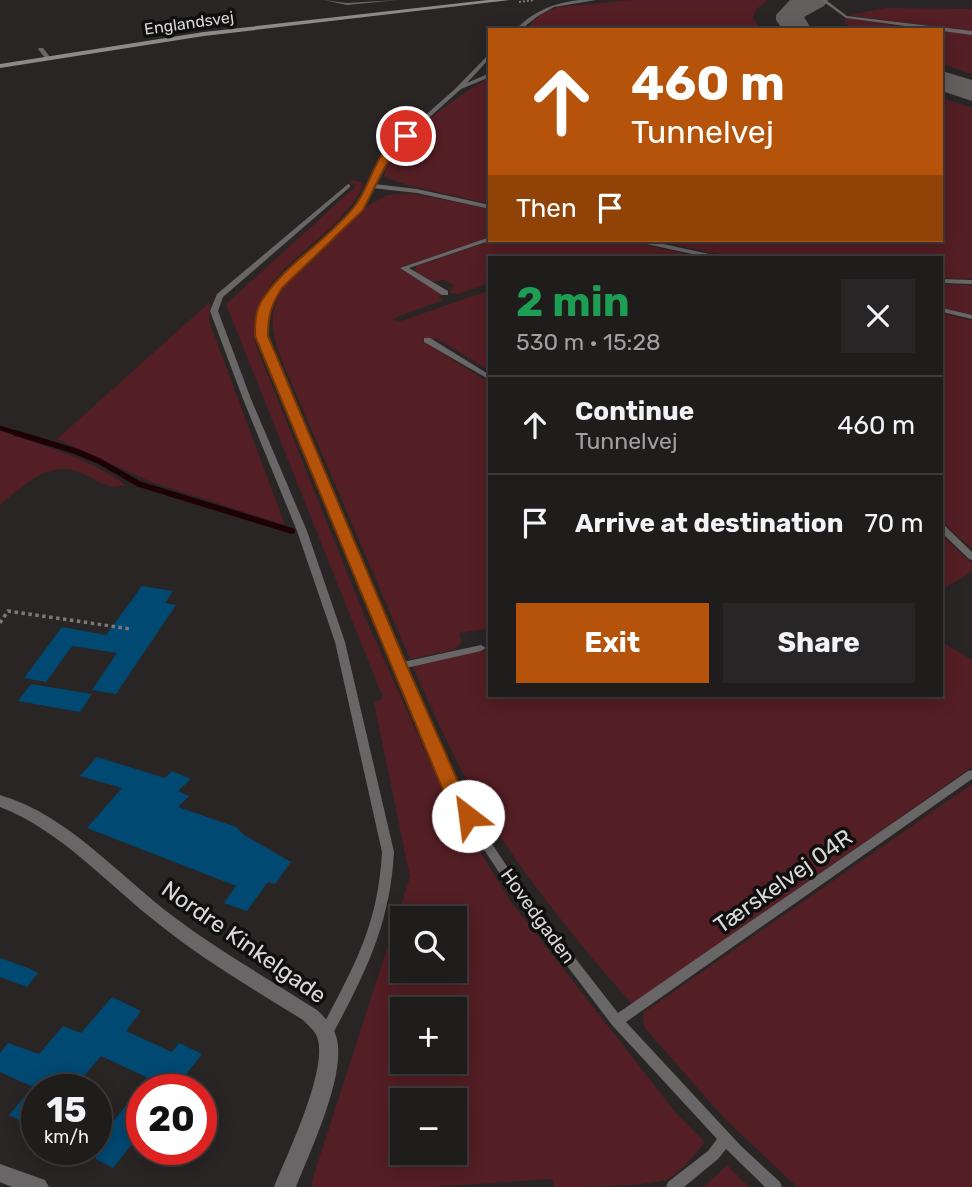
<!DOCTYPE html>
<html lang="en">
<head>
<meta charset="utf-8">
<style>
	:root { --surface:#1f1c1c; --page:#272525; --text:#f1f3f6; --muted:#a1a1a3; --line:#3c3a3b; --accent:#b45309 }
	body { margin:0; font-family:Rubik,sans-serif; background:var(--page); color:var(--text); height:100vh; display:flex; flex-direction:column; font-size:26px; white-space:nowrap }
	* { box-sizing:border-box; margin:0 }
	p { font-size:23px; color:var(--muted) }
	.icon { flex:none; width:38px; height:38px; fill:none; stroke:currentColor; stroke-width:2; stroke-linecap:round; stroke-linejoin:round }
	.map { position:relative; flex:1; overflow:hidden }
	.details { position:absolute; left:488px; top:256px; width:455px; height:441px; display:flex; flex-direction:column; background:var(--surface); border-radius:0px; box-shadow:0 4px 18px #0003,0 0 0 2px var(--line) }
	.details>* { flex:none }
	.guide { position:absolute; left:488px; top:28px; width:455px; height:214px; border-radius:0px; box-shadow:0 4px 18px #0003,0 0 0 2px var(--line); background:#b45309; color:#fff; overflow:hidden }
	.controls { position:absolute; left:390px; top:906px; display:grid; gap:14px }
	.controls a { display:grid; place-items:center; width:77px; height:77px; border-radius:0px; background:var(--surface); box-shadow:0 4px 18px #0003,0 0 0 2px var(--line); font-size:35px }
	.speed { position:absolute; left:21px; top:1074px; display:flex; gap:14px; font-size:35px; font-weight:700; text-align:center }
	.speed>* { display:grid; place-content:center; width:91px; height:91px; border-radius:50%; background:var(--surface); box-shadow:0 4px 18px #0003,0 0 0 2px var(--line); line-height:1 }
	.speed small { font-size:18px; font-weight:400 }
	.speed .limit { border:10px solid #d22; background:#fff; color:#111 }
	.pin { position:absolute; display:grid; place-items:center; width:60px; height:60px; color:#fff; margin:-30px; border:4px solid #fff; border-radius:50%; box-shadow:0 2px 7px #0007 }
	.me { position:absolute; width:77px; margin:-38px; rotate:330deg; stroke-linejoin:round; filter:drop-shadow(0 0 5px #0008) }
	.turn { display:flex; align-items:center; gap:24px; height:147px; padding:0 28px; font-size:32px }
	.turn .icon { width:91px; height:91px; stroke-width:2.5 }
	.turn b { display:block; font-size:49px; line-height:60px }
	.then { display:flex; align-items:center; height:66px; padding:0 28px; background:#0003; gap:14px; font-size:26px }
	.round { display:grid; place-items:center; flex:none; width:74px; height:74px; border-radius:0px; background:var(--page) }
	.summary { display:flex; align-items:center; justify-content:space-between; height:119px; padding:0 28px }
	h1 { font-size:42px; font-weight:700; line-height:52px; color:#1e9e55 }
	.primary-button { display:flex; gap:14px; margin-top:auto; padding:14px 28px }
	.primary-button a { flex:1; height:80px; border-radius:0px; background:var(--accent); color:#fff; font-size:28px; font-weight:700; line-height:80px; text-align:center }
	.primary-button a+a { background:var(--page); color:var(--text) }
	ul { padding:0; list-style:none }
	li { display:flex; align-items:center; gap:21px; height:98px; padding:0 28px; border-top:2px solid var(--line) }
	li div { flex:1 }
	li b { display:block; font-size:26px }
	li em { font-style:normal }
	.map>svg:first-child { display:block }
</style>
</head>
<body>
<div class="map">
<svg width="972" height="1187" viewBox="0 0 972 1187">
	<rect width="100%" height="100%" fill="#292525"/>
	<!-- green -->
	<g fill="#531e24" fill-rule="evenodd">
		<path d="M632,0H768L756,10L753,18L761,30H524L541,14L557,7Z"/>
		<path d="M887,8L972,9V32L848,15Z"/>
		<path d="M845,18L933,30H853L845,23Z"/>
		<path d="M942,31L972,34V74L942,64Z"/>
		<path d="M490,78V204L407,185L384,177C382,148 465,90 490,78Z"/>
		<path d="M942,98L972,108V279L942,278V257H731L651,240H942Z"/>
		<path d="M352,180L364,183C340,244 244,268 255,343L365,617L443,791L509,899L676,1113L705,1142C694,1155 682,1172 666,1180C637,1187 587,1187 554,1187L552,1179L432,1187H314L311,1184L410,877L374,703L383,698L226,304L357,185L349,183ZM402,919H455V971H402ZM402,1010H455V1062H402ZM402,1101H455V1153H402Z"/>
		<path d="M409,193L490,209V237L399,268L443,295L438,297L443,300L392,319L398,322L490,290V371L436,338L422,341L490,383V646L485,629L459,633L462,642L454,650L410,659L282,361C272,334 267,314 283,288L369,205L387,195Z"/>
		<path d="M494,240H622L700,257H490V283L458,294L450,293L453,285L444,280L433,282L415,272L416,266Z"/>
		<path d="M942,284L972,285V315L942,308Z"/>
		<path d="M210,302L209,321L285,525L151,482L57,439Z"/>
		<path d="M942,313L972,321V549L942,522Z"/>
		<path d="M0,431C45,446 88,458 126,485C107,489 103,484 86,475C51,457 26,484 0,505Z"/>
		<path d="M942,535L972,564V571L942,590Z"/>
		<path d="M942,642L972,660V767L632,1004C581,946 533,887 491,823C460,773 436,719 412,665L490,649V695H942Z"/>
		<path d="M972,784V1187H797L723,1117L644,1027L643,1013Z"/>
		<path d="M727,1165L749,1187H704Z"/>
	</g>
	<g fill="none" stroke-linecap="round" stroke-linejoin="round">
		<!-- stream-far1 -->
		<path stroke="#1d0104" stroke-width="4.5" d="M0,428L22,435"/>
		<!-- stream -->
		<path stroke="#1d0104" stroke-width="6" d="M16,433L75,451L99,461L139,484L292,531"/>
		<!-- taxiway -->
		<g fill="#635f5f" fill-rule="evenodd">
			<path d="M790,0H828L824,6L804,17L812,30H783L776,20V15Z"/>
			<path d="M942,71L972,80V101L942,91Z"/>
		</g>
	</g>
	<!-- building -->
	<g fill="#004973">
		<path d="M142,586L173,591L165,603L176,605L116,694L92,690L117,653L72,646L46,682L24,678L62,627L106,635Z"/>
		<path d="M31,684L92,694L80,712L18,701Z"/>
		<path d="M97,757L165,778L172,771L191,779L178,791L189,796L178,807L236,827L244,835L291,862L275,884L268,882L247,911L224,903L236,886L87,828L122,788L80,776Z"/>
		<path d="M0,958L28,968L38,973L27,987L0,977Z"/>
		<path d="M112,997L141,1011L126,1031L172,1052L179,1043L202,1054L174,1090H142V1131L113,1168L96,1159V1123L108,1128L148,1078L101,1056L72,1090L37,1089V1129L9,1115L33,1087L0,1072V1053L8,1043L39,1054L63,1026L81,1033Z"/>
	</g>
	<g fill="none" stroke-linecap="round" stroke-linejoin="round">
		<!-- path-far1 -->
		<path stroke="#7c7878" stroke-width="2" stroke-dasharray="2 2" stroke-linecap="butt" d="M519,2L535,0"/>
		<!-- path -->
		<path stroke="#7c7878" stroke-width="3.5" stroke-dasharray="3.5 3.5" stroke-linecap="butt" d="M0,623L8,611L131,629"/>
		<!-- lane -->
		<g fill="#686666" fill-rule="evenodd">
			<path d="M323,0L347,3L398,0L347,5Z"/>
			<path d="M580,0H596L554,7L538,16L520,30H515C534,11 553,3 580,0Z"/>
			<path d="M821,0H826L847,16L972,31V35L846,18Z"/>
			<path d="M39,48H43L50,57L49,58H45L38,49Z"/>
			<path d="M490,53V58L467,83L490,73V77L461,89L391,152L374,184L417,189L490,205V209L417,193L372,188L361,209L281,288L270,303L265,318L266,336L403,662L481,645L486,648L481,651L406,668L459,794L526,895L618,1013L968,771L972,770V779L626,1022L741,1146L780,1182L782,1187H765L726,1149L718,1159L684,1187H666L668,1182L708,1151L717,1139L612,1025L518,901L448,795L258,336L257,318L262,303L275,284L356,207L386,150L456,88Z"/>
			<path d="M348,184L350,185V187L223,297L218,311L251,399L307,531L345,642L394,852C390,925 365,974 331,1037L326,1038L321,1037L319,1033C353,968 378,927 382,852L335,642L297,531L243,399L210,311L217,294Z"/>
			<path d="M490,237V240H492L409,268L448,291V295H442L400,268Z"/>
			<path d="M634,240H645L714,255L717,257H706L637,242Z"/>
			<path d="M942,279L972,280V284L942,283Z"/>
			<path d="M942,308L972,315V319L942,312Z"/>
			<path d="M424,338H430L490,375V380L424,342Z"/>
			<path d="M942,525L945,526L972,552V560L969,559L942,533Z"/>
		</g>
		<!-- street -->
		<g fill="#686666" fill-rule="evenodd">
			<path d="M0,795C68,815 118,875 174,917C219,951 269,979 317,1010C324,1017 333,1025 336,1036C348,1072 310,1151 296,1187H274C287,1155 329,1068 317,1037C315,1031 308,1025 303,1020C255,990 205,961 160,925C108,885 62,831 0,807Z"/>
			<path d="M0,1164L45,1180L49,1187H12L0,1182Z"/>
		</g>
		<!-- secondary -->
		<path fill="#8e8a8a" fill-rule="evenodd" d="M488,0H510L204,36L0,68V64L204,32Z"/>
	</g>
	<!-- route -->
	<path fill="#b45309" stroke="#753606" stroke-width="2" d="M406,133L411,136L392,153L363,210L282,288C271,305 268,316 268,336L407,666L463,793L477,816L474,820H461L445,795L255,336C255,323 255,311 262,300C286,263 327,241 354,207C373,183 375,146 406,133Z"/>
	<g text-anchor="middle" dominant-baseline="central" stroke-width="7" stroke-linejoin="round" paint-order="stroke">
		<!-- far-street labels -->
		<g font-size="16" fill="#dad7d7" stroke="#100f0f">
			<text transform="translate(189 23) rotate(-8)">Englandsvej</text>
		</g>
		<!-- street labels -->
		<g font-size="19" fill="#dad7d7" stroke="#100f0f">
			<text transform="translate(538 916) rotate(54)">Hovedgaden</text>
		</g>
		<!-- near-street labels -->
		<g font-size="23" fill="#dad7d7" stroke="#100f0f">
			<text transform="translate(783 881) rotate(-35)">Tærskelvej 04R</text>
			<text transform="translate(244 942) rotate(35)">Nordre Kinkelgade</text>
		</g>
	</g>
</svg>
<div class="controls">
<a><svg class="icon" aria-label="search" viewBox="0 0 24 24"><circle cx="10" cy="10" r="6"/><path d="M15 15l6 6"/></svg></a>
<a>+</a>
<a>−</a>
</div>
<div class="speed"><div>15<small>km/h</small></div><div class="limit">20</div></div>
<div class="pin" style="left:406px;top:136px;background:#d93025"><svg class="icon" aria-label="arrive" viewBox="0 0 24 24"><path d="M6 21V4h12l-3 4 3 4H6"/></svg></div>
<svg class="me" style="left:468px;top:816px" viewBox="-20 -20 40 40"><circle r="19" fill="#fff"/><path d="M0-13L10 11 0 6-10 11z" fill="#b45309"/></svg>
<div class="guide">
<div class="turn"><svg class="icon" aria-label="ahead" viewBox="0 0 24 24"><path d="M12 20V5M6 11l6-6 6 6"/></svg><div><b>460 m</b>Tunnelvej</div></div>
<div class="then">Then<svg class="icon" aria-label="arrive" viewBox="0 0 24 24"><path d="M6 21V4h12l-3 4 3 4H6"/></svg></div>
</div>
<section class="details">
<div class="summary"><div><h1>2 min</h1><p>530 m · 15:28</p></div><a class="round"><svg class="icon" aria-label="close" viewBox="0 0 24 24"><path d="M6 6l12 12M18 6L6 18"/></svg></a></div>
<ul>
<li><svg class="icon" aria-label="ahead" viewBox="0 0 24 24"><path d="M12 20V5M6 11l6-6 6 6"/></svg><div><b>Continue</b><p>Tunnelvej</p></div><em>460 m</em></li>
<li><svg class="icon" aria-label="arrive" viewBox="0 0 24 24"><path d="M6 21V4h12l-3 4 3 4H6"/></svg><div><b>Arrive at destination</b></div><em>70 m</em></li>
</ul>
<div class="primary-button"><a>Exit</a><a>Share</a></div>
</section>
</div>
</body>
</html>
